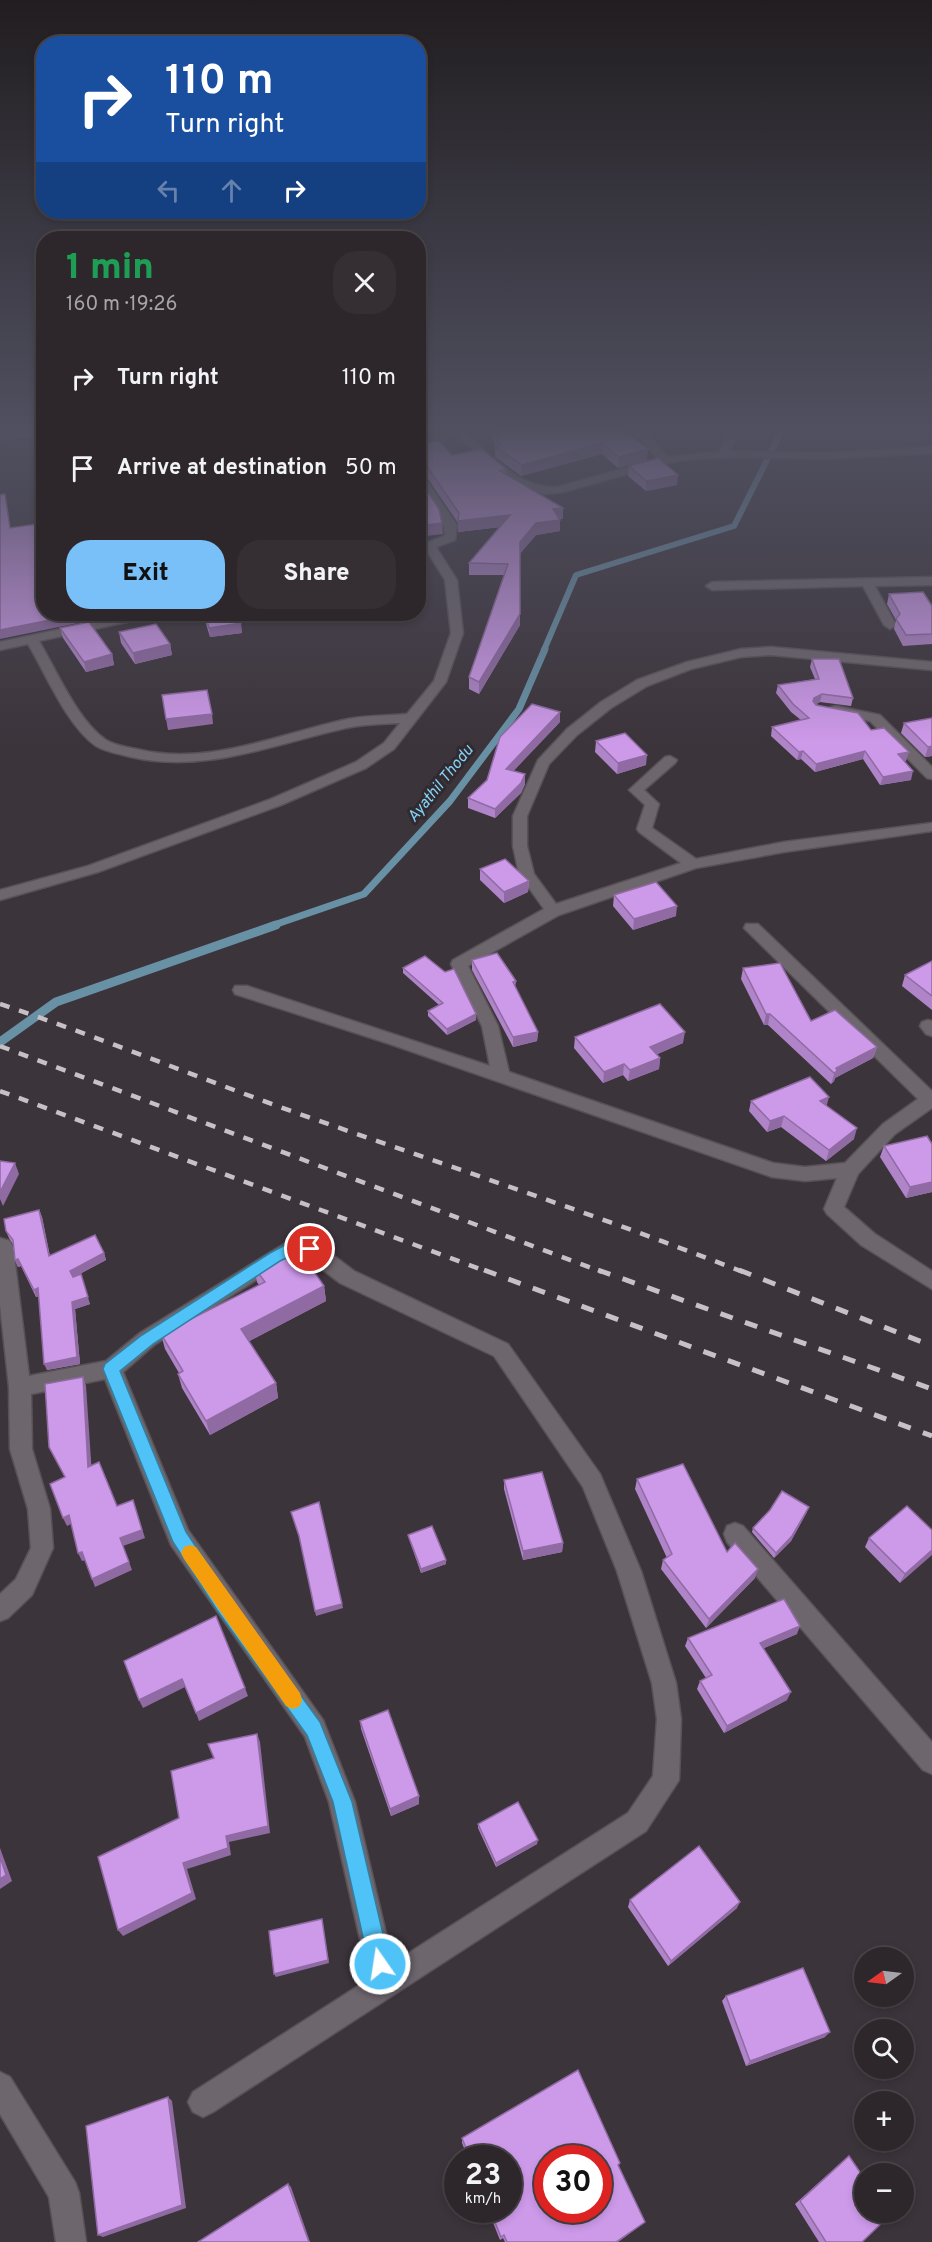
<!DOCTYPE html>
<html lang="en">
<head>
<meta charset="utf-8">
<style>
	:root { --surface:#2d272c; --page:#352f34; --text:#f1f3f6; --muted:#a7a5a9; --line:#484448; --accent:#79bff8 }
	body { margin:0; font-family:Overpass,sans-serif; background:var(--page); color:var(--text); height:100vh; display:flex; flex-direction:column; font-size:22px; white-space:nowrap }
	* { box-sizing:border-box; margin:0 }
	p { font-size:20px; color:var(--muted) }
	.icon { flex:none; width:33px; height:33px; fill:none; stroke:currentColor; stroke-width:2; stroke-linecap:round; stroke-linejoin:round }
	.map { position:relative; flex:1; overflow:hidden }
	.details { position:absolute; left:36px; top:231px; width:390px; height:390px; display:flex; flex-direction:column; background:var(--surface); border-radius:24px; box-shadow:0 3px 9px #0003,0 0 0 2px var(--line) }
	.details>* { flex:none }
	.hud { position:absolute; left:36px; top:36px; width:390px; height:183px; border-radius:24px; box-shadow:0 3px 9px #0003,0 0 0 2px var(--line); background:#1a4fa0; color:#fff; overflow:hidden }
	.needle { width:39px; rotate:256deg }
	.buttons { position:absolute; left:854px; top:1947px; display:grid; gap:12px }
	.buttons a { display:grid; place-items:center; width:60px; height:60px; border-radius:50%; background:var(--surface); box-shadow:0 3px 9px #0003,0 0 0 2px var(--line); font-size:30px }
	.speed { position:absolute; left:444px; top:2145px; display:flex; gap:12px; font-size:30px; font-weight:700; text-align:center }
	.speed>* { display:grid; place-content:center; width:78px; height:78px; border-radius:50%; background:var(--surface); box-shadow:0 3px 9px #0003,0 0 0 2px var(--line); line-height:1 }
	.speed small { font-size:15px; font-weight:400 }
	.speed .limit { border:9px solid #d22; background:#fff; color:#111 }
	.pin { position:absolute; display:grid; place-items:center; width:51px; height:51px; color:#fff; margin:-26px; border:3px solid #fff; border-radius:50%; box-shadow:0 2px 6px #0007 }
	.me { position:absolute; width:66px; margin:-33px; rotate:347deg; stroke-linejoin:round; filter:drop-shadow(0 0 4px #0008) }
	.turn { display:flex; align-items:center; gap:21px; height:126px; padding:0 30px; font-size:27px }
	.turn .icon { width:78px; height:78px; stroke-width:2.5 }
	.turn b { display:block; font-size:42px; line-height:51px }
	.lanes { display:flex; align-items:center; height:57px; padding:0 30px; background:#0003; justify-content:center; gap:30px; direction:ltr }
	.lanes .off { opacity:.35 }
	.round { display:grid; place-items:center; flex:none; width:63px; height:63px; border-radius:24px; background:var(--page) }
	.overview { display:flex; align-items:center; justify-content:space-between; height:102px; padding:0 30px }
	h1 { font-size:36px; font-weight:800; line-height:45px; color:#1e9e55 }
	.button { display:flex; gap:12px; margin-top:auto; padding:12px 30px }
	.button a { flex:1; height:69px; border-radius:24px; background:var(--accent); color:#111; font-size:24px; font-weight:800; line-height:69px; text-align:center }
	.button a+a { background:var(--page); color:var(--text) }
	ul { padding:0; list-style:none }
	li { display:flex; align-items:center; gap:18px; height:90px; padding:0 30px }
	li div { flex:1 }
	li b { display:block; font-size:22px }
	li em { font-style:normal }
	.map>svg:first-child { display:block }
</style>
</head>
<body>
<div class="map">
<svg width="932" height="2242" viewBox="0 0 932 2242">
	<rect width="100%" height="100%" fill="#3c343b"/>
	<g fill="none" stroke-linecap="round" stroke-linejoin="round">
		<!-- stream-far2 -->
		<path stroke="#6891a5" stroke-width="6" d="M544,650L576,575L734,526L783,428"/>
		<!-- stream-far1 -->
		<path stroke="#6891a5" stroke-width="7" d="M271,926L364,894L450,801L519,709L545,649"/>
		<!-- stream -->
		<path stroke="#6891a5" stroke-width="9" d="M0,1042L56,1002L276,925"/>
		<defs>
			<g id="street">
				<path d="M448,428H459C488,452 519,490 558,487L658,459L631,428H642L668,457L719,452L725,440L726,428H736L735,440L729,451L826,453L932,447V453L826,459L745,457L693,459L666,463L563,492L545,494L515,485Z"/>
				<path d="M44,429V435L0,439V433Z"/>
				<path d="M418,473L422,474L457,525L455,540L436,547L457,580L463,633L446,682L394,749L366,768L281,805L98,872L0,900V890L88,866L271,799L356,762L384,743L400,723C382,724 364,724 346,728C274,744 205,774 131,757C120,754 106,752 96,746C67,726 46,674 28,644L0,650V642L131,614H151L145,618L39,641C57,671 77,720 106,740C114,745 126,747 136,749C208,767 278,734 348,719C367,715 387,716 407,714L434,681L451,633L445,580L427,551L418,552V546L445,536C445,512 418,498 418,473Z"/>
				<path d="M932,577V585L875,586L896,625L890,629L884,625L863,586L712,590L706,586L712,582Z"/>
				<path d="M771,647L932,662V670L771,655L741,657L691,669L647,686L611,708L577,735L549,764L527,816V846L534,874L556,904L681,863L639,832L637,829L645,805L629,790L665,757L670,756L677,760L675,763L644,790L659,804L652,828L696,859L784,842L932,823V831L784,852L696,868L559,915L468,966L498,1026L509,1072L773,1163L805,1167L845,1163L883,1124L918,1099L744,928L746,924H758L932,1091V1108L895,1134L858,1174L844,1207L875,1234L932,1271V1289L861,1245L827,1214L824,1209L837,1178L805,1181L772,1177L390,1044L235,994L233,990L235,986H247L490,1066L482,1026L451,964L453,960L544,909L519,874L513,846V816L538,760L567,729L601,702L637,680L687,662L741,649Z"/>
				<path d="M836,706L880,715L932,767V779L927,778L870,721L831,713L829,710L831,707Z"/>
				<path d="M928,1020L932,1021V1036L926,1034L920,1026L922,1022Z"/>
				<path d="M0,1238L10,1241L13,1247L29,1376L106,1361L140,1333L289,1241L317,1243L354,1271L508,1344L600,1474L641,1571L676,1683L681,1719L679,1780L646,1831L213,2112L203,2117L193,2112L188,2102L193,2092L369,1979L329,1802L305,1737L171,1545L105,1379L31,1394L32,1449L50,1509L53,1548L32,1595L8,1618L0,1621V1594L16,1579L31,1548L28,1509L10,1449L9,1387L0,1305ZM292,1257H306L340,1283L494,1356L583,1487L617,1571L652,1683L657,1719L653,1776L628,1813L393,1963L355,1802L323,1720L188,1530L123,1372L154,1345Z"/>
				<path d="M735,1523L743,1526L932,1742V1774L923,1770L727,1542L724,1534L727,1526Z"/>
				<path d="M0,2072L10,2077L75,2182L79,2193L86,2242H56L49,2197L0,2114Z"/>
			</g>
		</defs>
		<!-- street casing -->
		<use href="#street" stroke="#585257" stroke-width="3"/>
		<!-- street -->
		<use href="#street" fill="#6e666d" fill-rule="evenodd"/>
		<!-- rail-far1 -->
		<g stroke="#c7c1c6" stroke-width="4.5" stroke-dasharray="10 10" stroke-linecap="butt">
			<path d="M0,1004C99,1037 196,1077 294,1112C444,1165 595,1214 743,1272"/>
			<path d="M0,1046L602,1272"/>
			<path d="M0,1091L488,1272"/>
		</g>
		<!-- rail -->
		<g stroke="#c7c1c6" stroke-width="5" stroke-dasharray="13 13" stroke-linecap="butt">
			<path d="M484,1270L932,1436"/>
			<path d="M598,1270L932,1389"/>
			<path d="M739,1270L932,1346"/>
		</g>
	</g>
	<!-- wall -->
	<g fill="#b084c8" fill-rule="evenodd">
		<path d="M487,428H621L647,460L618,468L602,454L521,476L495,457V446H496Z"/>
		<path d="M418,445L452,455L506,469V474L563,519H560V531L536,535L520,553V625L479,694L469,689V677L504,575H469V563L500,527L458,532V523L424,473L419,471Z"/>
		<path d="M629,466L677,485L646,491L628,476Z"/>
		<path d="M889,594L932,606V644L903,646L894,629L896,620L887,604Z"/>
		<path d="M203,614H245L246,619L240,620L242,633L210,637Z"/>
		<path d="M60,628L112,654L114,665L86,672L63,638Z"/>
		<path d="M119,632L170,644L172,655L135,664L121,643Z"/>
		<path d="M812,659L853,698L851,706L820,702L816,704L871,730L906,761H904L911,780L880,785L863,759L815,772L801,759L797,760L771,736L772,727L801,720L791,712L776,693L778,685L815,679L810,667Z"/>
		<path d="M932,718V756L925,757L901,733L904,723Z"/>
		<path d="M560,722L513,771L525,784L521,793L495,818L468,808V798Z"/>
		<path d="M596,741L646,765L617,774L595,752Z"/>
		<path d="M480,869L529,881L528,892L504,903L480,880Z"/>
		<path d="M614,895L676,916L633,930L613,906Z"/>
		<path d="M472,960L516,981L515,987L538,1032L537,1041L513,1047L472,970Z"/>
		<path d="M932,961V1010L902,986L905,975Z"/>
		<path d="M403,968L476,1020L447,1035L428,1016V1011L439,1005L403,973Z"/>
		<path d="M743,968L811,1021L877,1047L873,1058L835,1078L834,1081L831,1084L768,1025H764L741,979Z"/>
		<path d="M575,1037L683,1043L657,1054L660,1058L659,1069L628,1081L623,1075L603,1083L574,1048Z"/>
		<path d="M751,1101L827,1106L854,1139L826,1161L781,1127L767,1132L749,1111Z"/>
		<path d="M932,1144V1192L906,1198L880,1157L884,1146Z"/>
		<path d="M39,1210L42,1217L50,1256L104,1253L106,1260L76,1276L90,1304L75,1309L80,1364L47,1370L39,1296L36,1297L21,1266L18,1267L15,1260L13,1244L9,1238L6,1231Z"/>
		<path d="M254,1267L324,1286L326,1301L249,1341L276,1383L278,1398L210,1435L182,1388L178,1374L179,1373L165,1349L161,1334L259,1285L257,1282Z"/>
		<path d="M637,1479L727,1552L755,1578L706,1628L661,1569L663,1560L667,1558L635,1489Z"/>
		<path d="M504,1480L563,1543L562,1552L523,1560L504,1489Z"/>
		<path d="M807,1512L791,1541L774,1558L752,1532L753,1528Z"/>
		<path d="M932,1530L900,1583L865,1547L869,1538Z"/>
		<path d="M408,1535L446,1564L421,1573L409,1539Z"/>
		<path d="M797,1634L764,1648L787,1700L724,1733L697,1689L700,1681L706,1678L685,1646L688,1638Z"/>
		<path d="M360,1721L419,1796V1804L391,1816L361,1729Z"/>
		<path d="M478,1824L537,1844L496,1867L478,1828Z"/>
		<path d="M630,1900L737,1908L668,1966L628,1907Z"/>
		<path d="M726,1996L825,2037L746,2066L722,2001Z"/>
		<path d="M578,2070L620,2163L618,2166L645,2222L618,2242H505L503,2238L500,2240L488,2210H508V2158H468L462,2143V2138ZM548,2158H598V2210H548Z"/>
		<path d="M849,2156L862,2242H819L795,2204L844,2160Z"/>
	</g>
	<!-- shaded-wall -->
	<g fill="#906ba3">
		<path d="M602,443V454L521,476L522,465Z"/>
		<path d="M648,449L647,460L618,468L619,457Z"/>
		<path d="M678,475L677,485L646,491V481Z"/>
		<path d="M563,508V519L552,520L553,509Z"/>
		<path d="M510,515V526L458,532V521Z"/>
		<path d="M560,520V531L536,535L520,554V542L536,523Z"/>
		<path d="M442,523L443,534L418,537V526Z"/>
		<path d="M82,614L83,622L0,639V630Z"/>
		<path d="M237,614H245L246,619L238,620Z"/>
		<path d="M520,614V625L479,694V682Z"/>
		<path d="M241,623L242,633L210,637L209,628Z"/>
		<path d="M170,644L172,655L135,664L133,653Z"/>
		<path d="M112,654L114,665L86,672L84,662Z"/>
		<path d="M822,694L820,702L812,706L814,698Z"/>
		<path d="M560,712V722L506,779V769Z"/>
		<path d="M212,714L213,724L168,730L166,719Z"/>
		<path d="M932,746V756L925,757L928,747Z"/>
		<path d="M803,751L801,759L797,760L799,752Z"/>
		<path d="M865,751L863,759L815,772L816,764Z"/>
		<path d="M909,752L906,761L896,762L898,754Z"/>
		<path d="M647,755L646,765L617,774L618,763Z"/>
		<path d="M913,771L911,780L880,785L883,777Z"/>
		<path d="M525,774V784L521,793L495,818V809Z"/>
		<path d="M529,881L528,892L504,903V892Z"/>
		<path d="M677,906L676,916L633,930L634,919Z"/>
		<path d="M476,1014V1020L447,1035V1029Z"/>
		<path d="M766,1014H770L768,1025H764Z"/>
		<path d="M538,1032L537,1041L513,1047V1037Z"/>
		<path d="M685,1032L683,1043L649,1058L650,1047Z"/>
		<path d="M877,1047L873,1058L835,1078L834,1081L831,1084L836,1068Z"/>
		<path d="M660,1058L659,1069L628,1081L630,1070Z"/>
		<path d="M624,1064L623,1075L603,1083L604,1072Z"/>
		<path d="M829,1097L826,1108L820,1101Z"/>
		<path d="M784,1116L781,1127L767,1132L770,1121Z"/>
		<path d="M857,1128L854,1139L826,1161L829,1150Z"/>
		<path d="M15,1163L19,1174L3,1206L0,1199V1192Z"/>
		<path d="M932,1182V1192L906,1198L910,1187Z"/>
		<path d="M39,1210L42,1217L51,1263L49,1256Z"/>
		<path d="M104,1253L106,1260L72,1278L70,1271Z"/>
		<path d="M18,1259L21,1266L18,1267L15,1260Z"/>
		<path d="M81,1274L90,1304L75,1309L80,1364L47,1370L44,1364L72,1302Z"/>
		<path d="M324,1286L326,1301L244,1344L241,1329Z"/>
		<path d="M38,1288L41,1295L36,1297L34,1290Z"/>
		<path d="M83,1377L86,1386L92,1475L88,1467Z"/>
		<path d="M276,1383L278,1398L210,1435L206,1421Z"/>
		<path d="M133,1500L145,1538L123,1546L132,1570L95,1587L92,1579L120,1538Z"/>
		<path d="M809,1507L791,1541L774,1558L776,1553Z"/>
		<path d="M69,1515L73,1523L67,1526L63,1518Z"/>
		<path d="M563,1543L562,1552L523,1560V1551Z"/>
		<path d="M932,1550V1555L900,1583L905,1574Z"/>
		<path d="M82,1552L86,1560L82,1561L78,1553Z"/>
		<path d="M446,1560V1564L421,1573V1569Z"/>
		<path d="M758,1569L755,1578L706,1628L709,1619Z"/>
		<path d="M342,1604L343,1608L316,1616L315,1611Z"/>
		<path d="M800,1626L797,1634L757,1651L760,1643Z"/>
		<path d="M182,1679L185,1687L143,1708L139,1700Z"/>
		<path d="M245,1688L248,1696L199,1721L196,1713Z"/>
		<path d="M791,1692L787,1700L724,1733L727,1726Z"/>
		<path d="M257,1734L260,1742L270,1833L229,1842L231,1855L187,1869L196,1899L123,1936L118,1930L183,1863Z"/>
		<path d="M419,1796V1804L391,1816L390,1809Z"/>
		<path d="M538,1840L537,1844L496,1867V1863Z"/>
		<path d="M0,1848L12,1881L0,1889Z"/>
		<path d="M740,1902L737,1908L668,1966L671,1961Z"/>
		<path d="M322,1919L329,1963L276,1977L274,1974Z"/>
		<path d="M830,2032L825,2037L746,2066L750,2061Z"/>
		<path d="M168,2097L172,2101L186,2208L103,2237L98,2235Z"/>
		<path d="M288,2184L291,2187L310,2242H309Z"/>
		<path d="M645,2222L618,2242H616Z"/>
	</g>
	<!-- building -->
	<g fill="#cd99e9" stroke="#906ba3" stroke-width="1.5" fill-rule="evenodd">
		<path d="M492,428H621L648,449L619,457L602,443L522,465L495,446L501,445Z"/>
		<path d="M439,441L452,455L482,449L506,469L500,471L563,508L553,509L560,520L536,523L520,542V614L479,682L469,677L508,564L469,563L510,515L458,521L459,513L424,462L418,460V445Z"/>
		<path d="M658,458L678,475L646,481L629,466Z"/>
		<path d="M418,474L420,480L439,509L442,523L418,526Z"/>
		<path d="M5,494L10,528L44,523V614H80L0,630V495Z"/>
		<path d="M923,592L932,606V634L906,635L896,619L900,614L889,594Z"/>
		<path d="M205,614H238L241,623L209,628Z"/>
		<path d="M89,622L112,654L84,662L60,628Z"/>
		<path d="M156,624L170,644L133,653L119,632Z"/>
		<path d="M812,659H839L853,698L822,694L814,698L813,701L816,705L858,713L871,730L884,728L909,752L898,754L913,771L883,777L865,751L816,764L803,751L799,752L772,727L809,718L793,704L778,685L819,679Z"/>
		<path d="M207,690L212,714L166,719L162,695Z"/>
		<path d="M532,704L560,712L506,769L525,774L521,783L495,809L468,798L487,780L500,737Z"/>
		<path d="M932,718V746L928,747L904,723Z"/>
		<path d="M625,733L647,755L618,763L596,741Z"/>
		<path d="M505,859L529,881L504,892L480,869Z"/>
		<path d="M656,882L677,906L634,919L614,895Z"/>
		<path d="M497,953L516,981L513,982L538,1032L513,1037L472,960Z"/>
		<path d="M425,956L445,972L454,969L476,1014L447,1029L428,1011L443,1003L403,968Z"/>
		<path d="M932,961V996L905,975Z"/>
		<path d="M780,963L811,1021L835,1010L877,1047L836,1068L837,1071L834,1073L770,1014H766L743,968Z"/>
		<path d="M660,1004L685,1032L650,1047L660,1058L630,1070L624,1064L604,1072L575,1037Z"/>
		<path d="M810,1077L829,1097L820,1101L857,1128L829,1150L784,1116L770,1121L751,1101Z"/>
		<path d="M927,1136L932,1144V1182L910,1187L884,1146Z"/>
		<path d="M0,1161L15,1163L0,1192Z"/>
		<path d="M39,1210L49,1256L95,1235L104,1253L70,1271L73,1277L81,1274L88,1297L72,1302L77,1357L44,1364L38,1288L34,1290L18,1259L15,1260L13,1240L6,1231L4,1219Z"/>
		<path d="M295,1244L324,1286L241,1329L276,1383L206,1421L178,1374L183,1371L161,1334L265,1282L254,1267Z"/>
		<path d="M83,1377L88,1467L99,1462L117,1506L133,1500L142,1530L120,1538L129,1562L92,1579L82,1552L78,1553L69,1515L63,1518L50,1484L65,1477L49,1447L45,1384Z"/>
		<path d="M683,1464L727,1552L735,1543L758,1569L709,1619L663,1560L672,1554L637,1479Z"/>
		<path d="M542,1472L563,1543L523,1551L504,1480Z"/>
		<path d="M782,1491L809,1507L792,1536L776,1553L753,1528L770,1510Z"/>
		<path d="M319,1502L342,1604L315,1611L299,1536L291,1512Z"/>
		<path d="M907,1506L932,1530V1550L905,1574L869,1538Z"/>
		<path d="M432,1526L446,1560L421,1569L408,1535Z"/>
		<path d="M784,1599L800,1626L760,1643L791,1692L727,1726L700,1681L712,1675L688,1638Z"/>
		<path d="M216,1616L245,1688L196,1713L182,1679L139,1700L124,1661Z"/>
		<path d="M388,1710L419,1796L390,1809L360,1721Z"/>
		<path d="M257,1734L268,1826L226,1836L228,1848L183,1863L192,1893L118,1930L98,1857L179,1818L171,1771L214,1758L208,1744Z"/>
		<path d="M518,1802L538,1840L496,1863L478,1824Z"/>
		<path d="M699,1846L740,1902L671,1961L630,1900Z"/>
		<path d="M0,1857L6,1875L0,1879Z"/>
		<path d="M322,1919L328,1960L274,1974L269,1931Z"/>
		<path d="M803,1968L830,2032L750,2061L726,1996Z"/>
		<path d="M578,2070L620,2163L618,2165L645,2222L616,2242H507L504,2235L501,2237L490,2210H508V2158H470L462,2138ZM548,2158H598V2210H548Z"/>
		<path d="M168,2097L182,2205L98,2235L86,2126Z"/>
		<path d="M849,2156L864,2178V2212H888L890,2215L862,2242H826L800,2201Z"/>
		<path d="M288,2184L309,2242H198Z"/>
	</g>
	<!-- sky -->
	<linearGradient id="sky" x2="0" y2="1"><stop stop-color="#211d20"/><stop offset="0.58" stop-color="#505060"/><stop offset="1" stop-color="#505060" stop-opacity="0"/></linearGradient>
	<rect width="932" height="742" fill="url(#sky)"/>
	<!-- route -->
	<path fill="#4fc3f7" stroke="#337fa1" stroke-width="1.5" d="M289,1243L315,1245L317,1249L315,1253C301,1258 294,1253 280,1261L153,1344L120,1371L186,1532L230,1598L320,1722L352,1802L390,1964L387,1972L380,1975L372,1972L369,1964L333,1802L307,1735L217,1610L173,1542L103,1369L105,1364L142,1335L270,1253Z"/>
	<!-- slow -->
	<path fill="#f59e0b" d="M190,1545L196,1547L300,1693L302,1700L300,1706L293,1709L286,1706L184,1559L181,1553L184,1547Z"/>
	<g text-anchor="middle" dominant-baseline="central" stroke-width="6" stroke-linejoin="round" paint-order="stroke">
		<!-- far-water labels -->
		<g font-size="16" font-style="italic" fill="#84d5f8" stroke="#322a31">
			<text transform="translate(441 784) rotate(-51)">Ayathil Thodu</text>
		</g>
	</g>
</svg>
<div class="buttons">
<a><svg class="needle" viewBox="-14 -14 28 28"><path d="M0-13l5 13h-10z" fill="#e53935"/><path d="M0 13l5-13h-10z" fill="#a7a5a9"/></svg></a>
<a><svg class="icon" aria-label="search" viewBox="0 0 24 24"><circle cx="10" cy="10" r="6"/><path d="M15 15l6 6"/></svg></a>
<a>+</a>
<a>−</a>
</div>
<div class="speed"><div>23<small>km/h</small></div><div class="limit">30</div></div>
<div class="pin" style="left:310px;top:1249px;background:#d93025"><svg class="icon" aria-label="arrive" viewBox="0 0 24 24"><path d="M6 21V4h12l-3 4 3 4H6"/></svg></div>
<svg class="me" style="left:380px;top:1964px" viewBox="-20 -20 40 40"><circle r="17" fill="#4fc3f7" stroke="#fff" stroke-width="3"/><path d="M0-11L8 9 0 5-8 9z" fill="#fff"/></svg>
<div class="hud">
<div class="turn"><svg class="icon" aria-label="right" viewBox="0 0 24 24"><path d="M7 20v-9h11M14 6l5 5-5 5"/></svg><div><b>110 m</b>Turn right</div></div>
<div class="lanes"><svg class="icon off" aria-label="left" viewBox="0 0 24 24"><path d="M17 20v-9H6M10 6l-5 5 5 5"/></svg><svg class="icon off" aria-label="ahead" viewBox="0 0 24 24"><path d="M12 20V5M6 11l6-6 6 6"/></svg><svg class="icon" aria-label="right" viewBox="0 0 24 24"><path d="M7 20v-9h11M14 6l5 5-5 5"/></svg></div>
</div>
<section class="details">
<div class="overview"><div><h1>1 min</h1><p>160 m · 19:26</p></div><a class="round"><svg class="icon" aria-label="close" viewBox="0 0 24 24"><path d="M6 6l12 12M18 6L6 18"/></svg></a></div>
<ul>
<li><svg class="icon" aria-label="right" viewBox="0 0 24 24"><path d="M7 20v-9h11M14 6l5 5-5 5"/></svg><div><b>Turn right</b></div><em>110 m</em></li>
<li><svg class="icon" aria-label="arrive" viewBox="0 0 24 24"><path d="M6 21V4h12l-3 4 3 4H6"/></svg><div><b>Arrive at destination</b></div><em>50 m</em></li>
</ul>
<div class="button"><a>Exit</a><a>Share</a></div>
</section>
</div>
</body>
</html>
